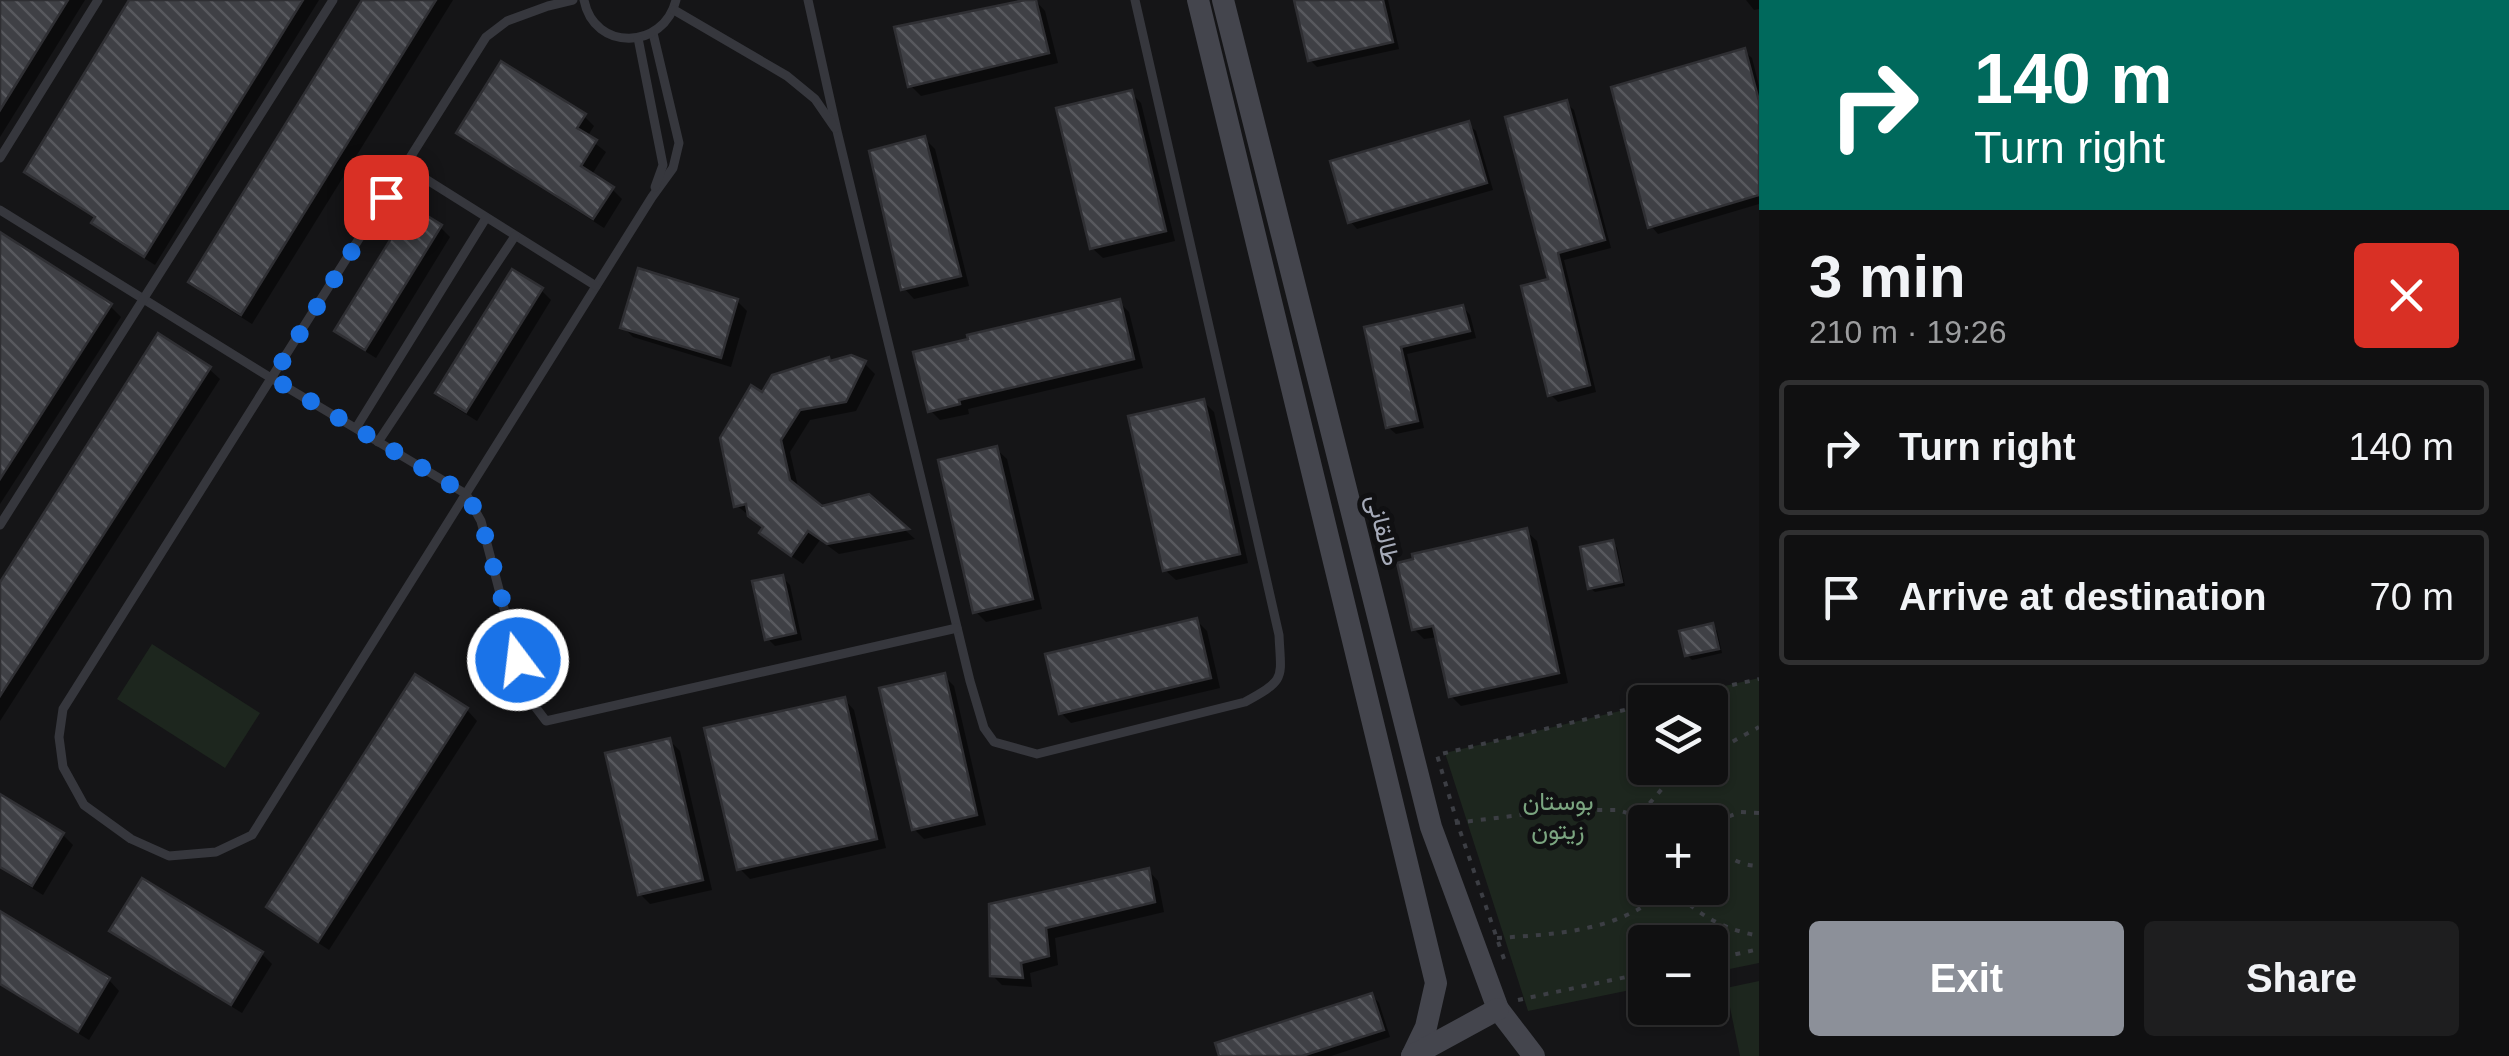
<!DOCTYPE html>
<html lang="en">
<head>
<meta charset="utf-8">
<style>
	:root { --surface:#101011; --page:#1e1e1f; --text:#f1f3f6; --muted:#9c9d9f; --line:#303031; --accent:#8c9099 }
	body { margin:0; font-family:Arial,Vazirmatn,sans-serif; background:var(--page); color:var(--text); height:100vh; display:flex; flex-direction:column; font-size:38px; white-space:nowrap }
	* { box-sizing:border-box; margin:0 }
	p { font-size:32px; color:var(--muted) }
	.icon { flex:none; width:55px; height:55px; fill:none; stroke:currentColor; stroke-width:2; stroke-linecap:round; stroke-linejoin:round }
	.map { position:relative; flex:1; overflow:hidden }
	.side { display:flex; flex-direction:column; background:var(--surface); width:750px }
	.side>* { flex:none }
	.top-card { background:#00695c; color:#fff; overflow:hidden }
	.buttons { position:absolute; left:1628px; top:685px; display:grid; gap:20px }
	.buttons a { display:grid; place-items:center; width:100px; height:100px; border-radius:10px; background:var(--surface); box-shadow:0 2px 8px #0004,0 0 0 2px var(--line); font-size:50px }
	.pin { position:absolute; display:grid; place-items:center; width:85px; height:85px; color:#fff; margin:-42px; border-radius:20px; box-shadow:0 5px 15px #0006 }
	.me { position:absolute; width:110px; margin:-55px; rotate:345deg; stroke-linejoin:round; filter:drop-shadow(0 0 8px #0008) }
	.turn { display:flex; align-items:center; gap:35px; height:210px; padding:0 50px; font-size:45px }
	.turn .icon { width:130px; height:130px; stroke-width:2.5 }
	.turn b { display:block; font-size:70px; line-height:85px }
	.round { display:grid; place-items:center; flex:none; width:105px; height:105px; border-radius:10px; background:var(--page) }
	.overview { display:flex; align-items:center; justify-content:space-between; height:170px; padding:0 50px }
	h1 { font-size:60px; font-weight:700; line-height:75px }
	.button { display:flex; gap:20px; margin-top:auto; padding:20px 50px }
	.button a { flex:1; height:115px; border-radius:10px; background:var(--accent); color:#fff; font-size:40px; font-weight:700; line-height:115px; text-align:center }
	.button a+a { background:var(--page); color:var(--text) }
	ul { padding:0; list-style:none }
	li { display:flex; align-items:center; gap:30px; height:135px; margin:0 20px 15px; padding:0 30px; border:5px solid var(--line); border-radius:10px }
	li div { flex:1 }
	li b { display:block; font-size:38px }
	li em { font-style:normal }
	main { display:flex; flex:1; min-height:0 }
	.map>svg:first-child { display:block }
</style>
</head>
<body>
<main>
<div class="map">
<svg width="1759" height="1056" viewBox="0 0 1759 1056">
	<defs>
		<pattern id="building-back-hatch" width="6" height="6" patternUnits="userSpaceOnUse" patternTransform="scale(2.5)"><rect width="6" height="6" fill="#3f4045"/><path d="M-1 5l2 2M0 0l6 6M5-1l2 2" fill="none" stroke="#58595e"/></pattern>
	</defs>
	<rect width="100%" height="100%" fill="#151517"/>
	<!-- park -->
	<g fill="#1d261e" fill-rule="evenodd">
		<path d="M152,644L260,713L225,768L117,699Z"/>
		<path d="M1759,678V963L1710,973V942H1645V987L1528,1011L1445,753L1645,705V768H1710V702H1656ZM1710,822V888H1645V822Z"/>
		<path d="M1759,981V1056H1740L1726,988Z"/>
	</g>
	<!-- shadow -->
	<g fill="#0007">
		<path d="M0,0H85L0,137Z"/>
		<path d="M133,0H319L155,265L104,233L94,223L96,219L37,182L27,171Z"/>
		<path d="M365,0H453L252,324L201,292L191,281Z"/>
		<path d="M1035,0L1045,11L1058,63L921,96L911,86Z"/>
		<path d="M1296,0H1388L1399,49L1317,67L1310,60Z"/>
		<path d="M1746,0H1759V9L1754,10Z"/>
		<path d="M1744,51L1752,58L1759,86V204L1658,234L1651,226Z"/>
		<path d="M1131,93L1141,103L1175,241L1103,258L1092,248Z"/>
		<path d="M1566,103L1574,110L1611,248L1564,260L1596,392L1558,402L1550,394L1551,281Z"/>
		<path d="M584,116L594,126L587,137L606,152L591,176L612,189L622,199L604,228L469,142L459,132Z"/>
		<path d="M1468,124L1476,131L1493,190L1357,229L1350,221Z"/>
		<path d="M925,139L935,149L969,286L914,299L904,288Z"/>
		<path d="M440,227L450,237L376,358L347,340L337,330Z"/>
		<path d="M0,235L110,306L121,317L0,504Z"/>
		<path d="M541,290L551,300L477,421L448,403L438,393Z"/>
		<path d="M737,301L747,311L731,367L633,337L623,327Z"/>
		<path d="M1119,302L1129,312L1143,368L968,409L969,414L940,420L930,410Z"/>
		<path d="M1463,307L1470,315L1476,338L1407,354L1424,428L1396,434L1388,427L1367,329Z"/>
		<path d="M828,359L832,363H864L875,374L856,411L810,420L790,452L799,491L821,509L868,497L915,539L839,554L820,540L803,564L772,543L765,528L736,505L762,395Z"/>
		<path d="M209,369L220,379L0,721V585Z"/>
		<path d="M1204,402L1214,412L1248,563L1176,580L1165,570Z"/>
		<path d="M996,449L1007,459L1042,609L986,622L976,612Z"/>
		<path d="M1526,531L1537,541L1568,683L1461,706L1451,696L1438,637L1424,639L1414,629Z"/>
		<path d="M1613,543L1617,548L1625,586L1595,592L1590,588Z"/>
		<path d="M782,577L790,585L802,640L775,646L768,639Z"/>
		<path d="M1197,621L1207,631L1220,688L1071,723L1061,713Z"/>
		<path d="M1712,626L1717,631L1722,653L1692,660L1687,655Z"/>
		<path d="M944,676L954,686L986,825L924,839L914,829Z"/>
		<path d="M416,678L467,710L477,721L329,950L279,917L269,907Z"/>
		<path d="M844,699L854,710L886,848L750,879L740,869Z"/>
		<path d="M670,741L680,751L712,890L650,904L640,894Z"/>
		<path d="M0,796L63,835L73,845L43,895L0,868Z"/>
		<path d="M1148,870L1158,881L1164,912L1055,938L1058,965L1030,973L1032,987L1002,985L992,975L991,906Z"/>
		<path d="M0,914L109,980L119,991L89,1040L0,985Z"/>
		<path d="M112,930L262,954L272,964L242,1013L123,940Z"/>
		<path d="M1372,995L1379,1003L1390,1037L1331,1056H1218Z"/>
	</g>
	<!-- building -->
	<g fill="url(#building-back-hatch)" stroke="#2f2f33" stroke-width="2.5">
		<path d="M0,0H68L0,110Z"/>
		<path d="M129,0H303L144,257L91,223L95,217L24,172Z"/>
		<path d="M362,0H436L241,315L188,282Z"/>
		<path d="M1025,0H1036L1049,53L908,87L894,27Z"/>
		<path d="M1294,0H1383L1393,42L1308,61Z"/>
		<path d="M1745,48L1759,101V195L1648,228L1611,87Z"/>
		<path d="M501,61L586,114L577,128L597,140L581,166L614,187L593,219L456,133Z"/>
		<path d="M1132,90L1166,231L1090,249L1056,108Z"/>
		<path d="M1567,100L1605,240L1558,253L1590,385L1548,396L1521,286L1548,279L1505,117Z"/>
		<path d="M1469,121L1487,183L1348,223L1330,161Z"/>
		<path d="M925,136L961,276L901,290L869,151Z"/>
		<path d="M411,206L442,225L365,350L334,331Z"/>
		<path d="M0,232L112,304L0,479Z"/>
		<path d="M638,268L738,299L721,358L620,328Z"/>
		<path d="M512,269L543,288L466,412L435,393Z"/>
		<path d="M1120,299L1134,359L959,400L960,404L928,412L913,352L968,339L967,335Z"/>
		<path d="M1463,305L1470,331L1401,347L1418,421L1386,428L1364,327Z"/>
		<path d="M158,333L211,367L0,696V582Z"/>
		<path d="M851,355L866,361L846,402L800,410L781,440L790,480L822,506L869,494L909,529L827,544L808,531L791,556L759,533L763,527L748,516L746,504L734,507L720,438L751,385L762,392L772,375L829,357L830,361Z"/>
		<path d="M1204,399L1240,554L1163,571L1128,416Z"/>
		<path d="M997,446L1033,599L973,613L938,460Z"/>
		<path d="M1527,528L1559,673L1449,697L1433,626L1412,630L1397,563L1413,559L1412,554Z"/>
		<path d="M1613,540L1622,582L1588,589L1580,547Z"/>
		<path d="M783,575L796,633L765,640L752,581Z"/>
		<path d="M1197,618L1211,678L1059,714L1045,654Z"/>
		<path d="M1713,623L1719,649L1685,656L1679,631Z"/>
		<path d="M945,673L977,815L912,830L879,688Z"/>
		<path d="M415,674L468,708L318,942L266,907Z"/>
		<path d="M845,697L877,839L737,870L704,728Z"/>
		<path d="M670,738L703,880L638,895L605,753Z"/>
		<path d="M0,794L64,833L32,886L0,867Z"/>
		<path d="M1149,868L1155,902L1046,928L1049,956L1021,963L1023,978L990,976L989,904Z"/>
		<path d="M142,878L263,952L231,1005L109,931Z"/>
		<path d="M0,911L110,978L78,1032L0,984Z"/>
		<path d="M1372,993L1384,1030L1302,1056H1219L1215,1043Z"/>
	</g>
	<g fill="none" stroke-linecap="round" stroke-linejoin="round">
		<!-- path -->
		<g stroke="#3c3e44" stroke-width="4" stroke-dasharray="5 8" stroke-linecap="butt">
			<path d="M1656,702L1759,679"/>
			<path d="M1710,754L1759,727"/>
			<path d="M1759,813L1740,812L1717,821C1717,827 1716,833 1717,839C1721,857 1742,866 1759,866"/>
			<path d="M1455,823L1561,810H1618L1654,822"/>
			<path d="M1645,850L1642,845L1638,817L1672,777L1687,768"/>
			<path d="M1670,888C1700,915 1719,928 1759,936"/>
			<path d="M1497,938C1544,935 1594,933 1637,910C1648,904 1659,895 1670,888"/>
			<path d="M1504,959L1457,822L1437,755L1645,705"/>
			<path d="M1710,960L1759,949"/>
			<path d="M1518,1000L1645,973"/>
		</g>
		<!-- lane -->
		<g stroke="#36373d" stroke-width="9">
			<path d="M573,0L548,6L507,21L486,37L63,709L59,737L63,767L84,805L131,839L169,856L216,852L252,835L652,197L673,168L679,143L653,33"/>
			<path d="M584,0C594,52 664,50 676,0"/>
			<path d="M808,0L837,131L970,681L984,728L994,742L1037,754L1245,702C1287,679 1281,679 1279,635L1135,0"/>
			<path d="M674,10L787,76L815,99L835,128"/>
			<path d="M638,38L663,165L655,187"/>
			<path d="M0,158L98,0"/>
			<path d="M405,166L596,286"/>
			<path d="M0,210L271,378L466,494L481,521L527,696L546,721L957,628"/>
			<path d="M356,428L486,218"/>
			<path d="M378,442L515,236"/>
			<path d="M0,525L333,0"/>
		</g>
		<!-- secondary -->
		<g stroke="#44454d" stroke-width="22">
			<path d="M1198,0L1436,983L1426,1027L1412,1056"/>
			<path d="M1223,0L1431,827L1498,1009L1534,1056"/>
			<path d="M1412,1056L1498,1009"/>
		</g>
	</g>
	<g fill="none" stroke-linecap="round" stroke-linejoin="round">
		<!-- route -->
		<path stroke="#1a73e8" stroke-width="18" stroke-dasharray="0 32.4" d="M386,197L272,378L466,494L481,520L518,660"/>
	</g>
	<g text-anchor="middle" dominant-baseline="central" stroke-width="10" stroke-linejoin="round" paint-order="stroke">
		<!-- street labels -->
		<g font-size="25" fill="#a6abb9" stroke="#101012">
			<text transform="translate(1384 530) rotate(76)">طالقانی</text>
		</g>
		<!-- park labels -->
		<g font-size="25" fill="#7ba580" stroke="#101012">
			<text x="1558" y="801">بوستان<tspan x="1558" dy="29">زیتون</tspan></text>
		</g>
	</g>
</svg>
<div class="buttons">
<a><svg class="icon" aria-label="layers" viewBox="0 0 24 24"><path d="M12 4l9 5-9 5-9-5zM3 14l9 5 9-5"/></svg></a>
<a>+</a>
<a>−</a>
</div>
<div class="pin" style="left:386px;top:197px;background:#d93025"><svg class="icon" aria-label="arrive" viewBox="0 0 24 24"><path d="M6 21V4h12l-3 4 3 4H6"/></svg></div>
<svg class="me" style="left:518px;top:660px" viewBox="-20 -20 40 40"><circle r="17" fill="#1a73e8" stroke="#fff" stroke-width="3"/><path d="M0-11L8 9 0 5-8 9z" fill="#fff"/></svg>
</div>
<section class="side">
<div class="top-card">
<div class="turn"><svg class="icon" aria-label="right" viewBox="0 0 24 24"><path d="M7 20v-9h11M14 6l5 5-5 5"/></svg><div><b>140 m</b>Turn right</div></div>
</div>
<div class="overview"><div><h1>3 min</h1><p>210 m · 19:26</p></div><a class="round" style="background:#d93025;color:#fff"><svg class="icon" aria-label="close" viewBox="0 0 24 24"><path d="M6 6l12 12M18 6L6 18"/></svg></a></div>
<ul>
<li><svg class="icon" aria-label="right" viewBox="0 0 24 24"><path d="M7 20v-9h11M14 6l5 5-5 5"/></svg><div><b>Turn right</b></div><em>140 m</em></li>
<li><svg class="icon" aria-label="arrive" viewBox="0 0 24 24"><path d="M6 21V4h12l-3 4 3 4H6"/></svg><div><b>Arrive at destination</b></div><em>70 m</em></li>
</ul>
<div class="button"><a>Exit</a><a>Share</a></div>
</section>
</main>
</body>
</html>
